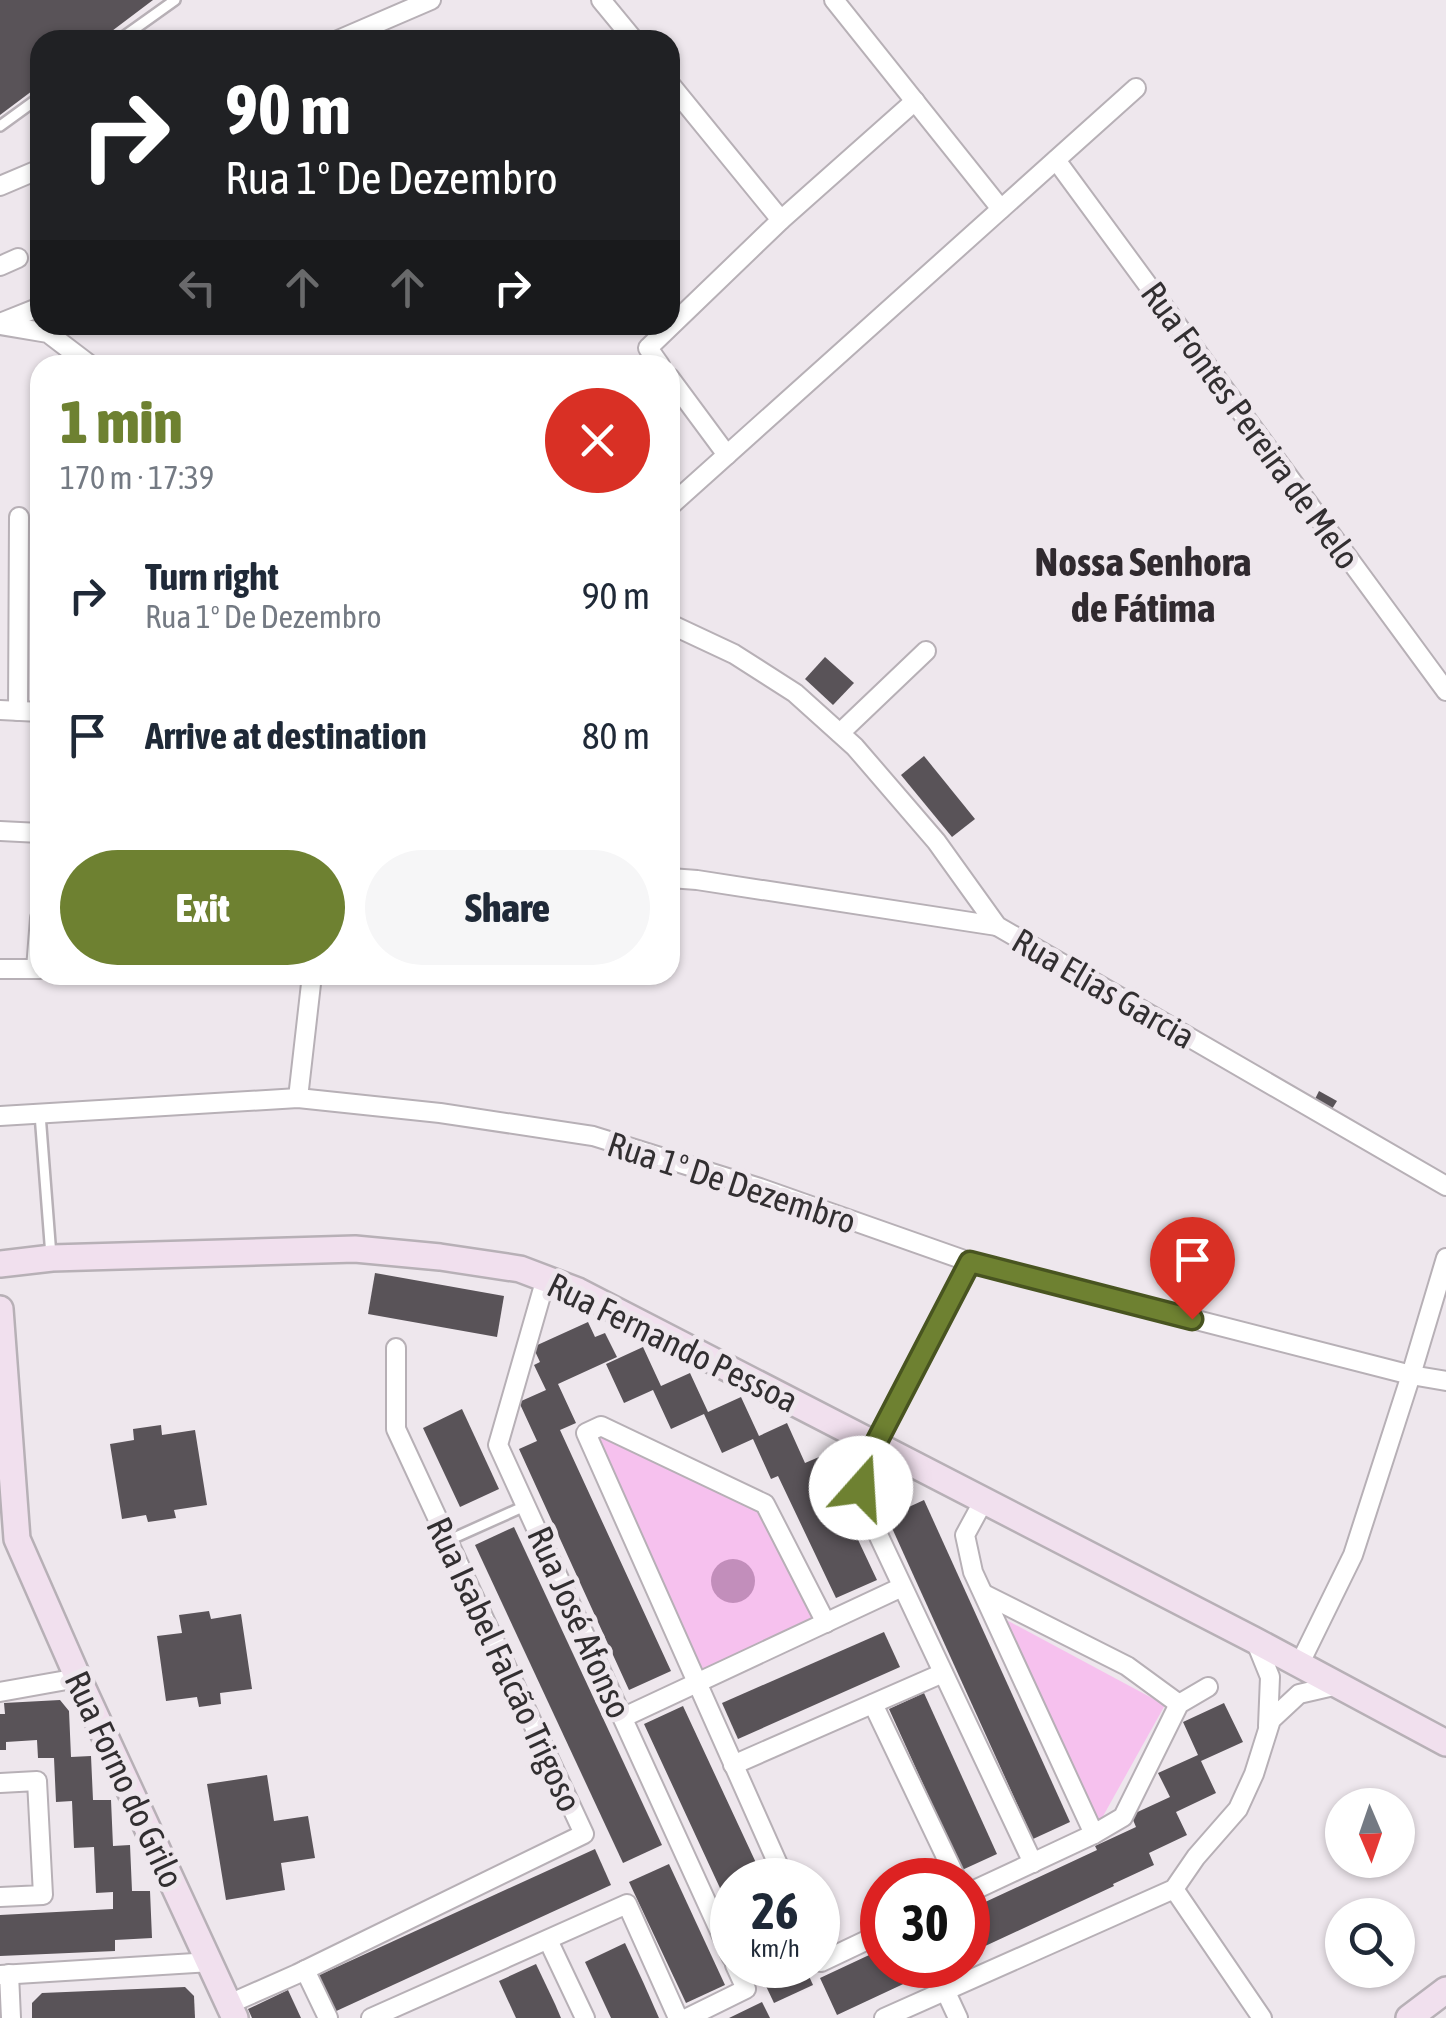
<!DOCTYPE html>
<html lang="en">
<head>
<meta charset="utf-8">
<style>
	:root { --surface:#fff; --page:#f6f6f7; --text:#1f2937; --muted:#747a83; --accent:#6e8131 }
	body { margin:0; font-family:"Asap Condensed",sans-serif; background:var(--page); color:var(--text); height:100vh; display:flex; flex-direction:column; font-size:38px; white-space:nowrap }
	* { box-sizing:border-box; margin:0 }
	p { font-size:32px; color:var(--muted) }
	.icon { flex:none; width:55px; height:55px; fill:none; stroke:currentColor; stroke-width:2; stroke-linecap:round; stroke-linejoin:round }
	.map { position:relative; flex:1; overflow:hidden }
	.panel { position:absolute; left:30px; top:355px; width:650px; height:630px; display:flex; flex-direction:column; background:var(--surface); border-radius:30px; box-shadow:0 2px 8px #0004 }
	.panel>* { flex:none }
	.banner { position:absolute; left:30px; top:30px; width:650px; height:305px; border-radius:30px; box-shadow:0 2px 8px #0004; background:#202124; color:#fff; overflow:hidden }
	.needle { width:65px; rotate:178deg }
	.controls { position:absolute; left:1325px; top:1788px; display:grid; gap:20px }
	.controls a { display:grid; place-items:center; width:90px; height:90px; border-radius:50%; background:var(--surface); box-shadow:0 2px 8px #0004; font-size:50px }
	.speed { position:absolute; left:710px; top:1858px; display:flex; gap:20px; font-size:50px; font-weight:700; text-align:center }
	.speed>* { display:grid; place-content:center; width:130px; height:130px; border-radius:50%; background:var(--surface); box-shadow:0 2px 8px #0004; line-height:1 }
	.speed small { font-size:25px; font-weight:400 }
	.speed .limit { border:15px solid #d22; background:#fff; color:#111 }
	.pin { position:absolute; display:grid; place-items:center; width:85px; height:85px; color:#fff; margin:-102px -42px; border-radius:50% 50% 50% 0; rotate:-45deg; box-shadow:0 0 10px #0007 }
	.pin .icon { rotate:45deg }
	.me { position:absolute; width:110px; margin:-55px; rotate:19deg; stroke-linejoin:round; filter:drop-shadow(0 0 8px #0008) }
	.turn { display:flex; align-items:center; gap:35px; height:210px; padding:0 30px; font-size:45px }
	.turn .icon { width:130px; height:130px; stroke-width:2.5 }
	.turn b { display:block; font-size:70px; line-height:85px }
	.lanes { display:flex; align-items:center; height:95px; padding:0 30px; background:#0003; justify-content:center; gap:50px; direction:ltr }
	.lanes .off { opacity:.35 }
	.round { display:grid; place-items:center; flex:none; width:105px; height:105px; border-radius:52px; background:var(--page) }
	.head { display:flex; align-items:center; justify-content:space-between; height:170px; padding:0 30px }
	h1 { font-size:60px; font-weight:800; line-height:75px; color:var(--accent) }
	.action { display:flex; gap:20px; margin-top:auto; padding:20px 30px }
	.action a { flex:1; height:115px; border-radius:60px; background:var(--accent); color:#fff; font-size:40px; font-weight:800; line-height:115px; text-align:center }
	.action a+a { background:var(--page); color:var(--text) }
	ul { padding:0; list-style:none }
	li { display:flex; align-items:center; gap:30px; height:140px; padding:0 30px }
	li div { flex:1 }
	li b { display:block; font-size:38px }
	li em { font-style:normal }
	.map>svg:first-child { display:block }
</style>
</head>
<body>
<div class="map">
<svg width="1446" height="2018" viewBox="0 0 1446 2018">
	<rect width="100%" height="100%" fill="#eee7ed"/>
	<!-- green -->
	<g fill="#f6c1ee">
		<path d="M605,1431L763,1507L821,1620L700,1674L592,1437Z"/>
		<path d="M999,1616L1165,1705L1097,1827Z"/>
	</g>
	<!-- water -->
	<circle fill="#c28ebb" cx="733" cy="1581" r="22"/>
	<!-- building -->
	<g fill="#595358">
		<path d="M0,0H153L100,40H40V85L0,115Z"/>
		<path d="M825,657L854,683L833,705L805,679Z"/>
		<path d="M924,756L975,819L952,837L901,775Z"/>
		<path d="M1319,1091L1337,1101L1332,1109L1315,1099Z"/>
		<path d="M375,1273L504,1296L497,1337L368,1314Z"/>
		<path d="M588,1322L595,1337L605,1333L617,1357L558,1384L576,1423L560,1430L671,1671L629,1690L519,1449L537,1441L519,1402L546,1390L534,1365L540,1362L533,1347Z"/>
		<path d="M643,1347L661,1386L690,1373L708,1412L741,1397L759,1436L787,1423L805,1463L819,1457L877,1580L836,1598L778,1476L771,1479L753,1439L722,1453L704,1414L671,1429L653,1390L624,1403L606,1364Z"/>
		<path d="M462,1409L499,1489L460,1507L423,1428Z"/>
		<path d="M161,1425L162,1435L195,1430L207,1505L174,1510L176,1518L148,1522L146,1515L122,1519L110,1444L134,1440L133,1429Z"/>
		<path d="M924,1500L1070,1822L1033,1839L887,1517Z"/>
		<path d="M514,1527L662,1845L623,1863L475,1545Z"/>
		<path d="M209,1611L211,1619L241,1614L252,1689L220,1693L221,1704L199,1707L197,1697L166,1701L157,1636L182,1633L179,1615Z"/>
		<path d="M884,1632L900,1667L738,1739L722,1703Z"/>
		<path d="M924,1693L997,1854L962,1870L889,1709Z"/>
		<path d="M60,1700L69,1711L71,1757L91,1756L93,1800H111L113,1846L130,1845L132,1891H150L152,1938L115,1940V1951L0,1956V1915L113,1909V1892L96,1893L94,1847L74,1848L72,1801L56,1802L54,1758H38L37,1740L6,1742V1750H0V1714H5L4,1703Z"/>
		<path d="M1224,1703L1243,1742L1201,1761L1216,1793L1176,1812L1187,1835L1149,1853L1154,1865L1113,1884L1114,1886L968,1954V1910L1097,1850L1095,1846L1136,1827L1131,1815L1170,1797L1158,1773L1198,1755L1183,1722Z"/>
		<path d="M683,1706L764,1880H732V1914L644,1724Z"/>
		<path d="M267,1775L274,1821L308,1816L315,1858L281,1863L285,1890L226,1900L207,1784Z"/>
		<path d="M595,1849L611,1885L332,2013L315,1977Z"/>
		<path d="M669,1864L725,1985L686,2003L629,1882Z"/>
		<path d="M625,1943L644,1984L659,2018H611L585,1962Z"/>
		<path d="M882,1949V1965H944L837,2015L820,1978Z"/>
		<path d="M536,1964L555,2004L561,2018H516L499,1981Z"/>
		<path d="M756,1965H804L813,1985L774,2003Z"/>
		<path d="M185,1987L194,1996L195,2018H32V2003L42,1993Z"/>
		<path d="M288,1990L301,2018H252L248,2009Z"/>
		<path d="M762,2002L770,2018H729Z"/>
	</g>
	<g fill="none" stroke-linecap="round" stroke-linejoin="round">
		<defs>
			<g id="lane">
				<path d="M119,40L175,0"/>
				<path d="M0,126L40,97"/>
				<path d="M40,1114L51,1256"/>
				<path d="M447,1541L525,1506"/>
			</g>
			<g id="street">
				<path d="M601,0L634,40"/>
				<path d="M834,0L1001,209"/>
				<path d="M338,40L431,0"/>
				<path d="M670,84L781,220"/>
				<path d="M1056,160L1446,691"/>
				<path d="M0,186L40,169"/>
				<path d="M0,266L18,258"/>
				<path d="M0,323L40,307"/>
				<path d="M0,325L48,333L90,365"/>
				<path d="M660,365L648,348L781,220L915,101"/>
				<path d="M670,378L727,455"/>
				<path d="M670,506L1136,88"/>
				<path d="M670,624L734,654L795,693L855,747L936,841L997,926L1446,1186"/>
				<path d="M0,710L40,712"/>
				<path d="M18,711L19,517"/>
				<path d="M840,733L926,651"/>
				<path d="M0,831L40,833"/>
				<path d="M670,878L697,880L997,926"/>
				<path d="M0,969H40"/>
				<path d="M36,969L40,918"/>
				<path d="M298,1098L312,975"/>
				<path d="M0,1116L298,1098L440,1113L593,1136L760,1188L970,1262L1411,1375L1446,1381"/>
				<path d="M970,1262L863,1468L861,1488L866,1509L1033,1863"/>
				<path d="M546,1278L498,1445L732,1958"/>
				<path d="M984,1500L965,1535L973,1572L1094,1834"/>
				<path d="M984,1594L1127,1666L1179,1704"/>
				<path d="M1255,1640L1270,1677L1268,1726"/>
				<path d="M1300,1663L1353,1555L1411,1375L1446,1258"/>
				<path d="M0,1692L78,1678"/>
				<path d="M873,1704L957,1880"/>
				<path d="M624,1717L902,1587"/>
				<path d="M733,1765L943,1673"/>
				<path d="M0,1783L37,1781L43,1895L0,1897"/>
				<path d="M785,1880L586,1433L601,1426L765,1504L826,1623"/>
				<path d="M1174,1889L1262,2018"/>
				<path d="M968,1893L1094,1834L1123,1817L1179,1704L1208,1687"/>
				<path d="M548,1940L585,2018"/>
				<path d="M818,1953L821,1962L882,1933"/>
				<path d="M305,1970L328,2018"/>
				<path d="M9,1974L11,2018"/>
				<path d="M0,1975L211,1962"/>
				<path d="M945,1990L958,2018"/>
				<path d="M229,2004L297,1974L584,1834L396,1429V1348"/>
				<path d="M371,2018L627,1904L678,2018"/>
				<path d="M687,2018L746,1989L735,1965"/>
				<path d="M884,2018L1174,1889L1196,1857L1238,1809L1254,1774L1271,1720L1299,1694L1338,1685"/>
			</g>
			<g id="secondary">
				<path d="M0,1264L52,1258L355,1249L440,1257L520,1269L578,1291L1254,1640L1446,1743"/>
				<path d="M0,1309L17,1539L78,1678L235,2018"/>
				<path d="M1409,2018L1446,1990"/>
			</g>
		</defs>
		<!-- lane casing -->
		<use href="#lane" stroke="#b7b0b6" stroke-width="14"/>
		<!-- street casing -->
		<use href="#street" stroke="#b7b0b6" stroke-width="22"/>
		<!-- secondary casing -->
		<use href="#secondary" stroke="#b7b0b6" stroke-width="30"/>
		<!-- lane -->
		<use href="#lane" stroke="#fff" stroke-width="9"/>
		<!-- street -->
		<use href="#street" stroke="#fff" stroke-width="18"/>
		<!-- secondary -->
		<use href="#secondary" stroke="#f1e0ee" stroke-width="25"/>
	</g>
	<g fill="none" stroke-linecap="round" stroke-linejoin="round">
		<defs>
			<path id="route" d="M861,1488L863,1468L970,1262L1192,1319"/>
		</defs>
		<!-- route casing -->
		<use href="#route" stroke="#485420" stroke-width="25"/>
		<!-- route -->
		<use href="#route" stroke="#6e8131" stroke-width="18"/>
	</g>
	<g text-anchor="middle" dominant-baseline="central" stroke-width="10" stroke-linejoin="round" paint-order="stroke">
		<!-- street labels -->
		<g font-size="35" fill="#322f31" stroke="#eee7ed">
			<text transform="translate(1251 425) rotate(54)">Rua Fontes Pereira de Melo</text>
			<text transform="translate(1104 988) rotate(30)">Rua Elias Garcia</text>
			<text transform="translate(732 1182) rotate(18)">Rua 1º De Dezembro</text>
			<text transform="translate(673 1342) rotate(26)">Rua Fernando Pessoa</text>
			<text transform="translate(580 1622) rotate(66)">Rua José Afonso</text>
			<text transform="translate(505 1664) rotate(65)">Rua Isabel Falcão Trigoso</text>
			<text transform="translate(125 1779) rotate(65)">Rua Forno do Grilo</text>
		</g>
		<!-- quarter labels -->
		<g font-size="40" font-weight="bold" fill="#302a2f" stroke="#eee7ed">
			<text x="1143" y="561">Nossa Senhora<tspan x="1143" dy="46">de Fátima</tspan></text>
		</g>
	</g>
</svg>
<div class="controls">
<a><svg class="needle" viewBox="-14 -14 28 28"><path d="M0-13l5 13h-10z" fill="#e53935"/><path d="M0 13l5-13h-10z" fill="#747a83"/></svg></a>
<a><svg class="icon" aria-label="search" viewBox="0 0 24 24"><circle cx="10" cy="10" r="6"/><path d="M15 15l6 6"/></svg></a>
</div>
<div class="speed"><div>26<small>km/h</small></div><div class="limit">30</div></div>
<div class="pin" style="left:1192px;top:1319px;background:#d93025"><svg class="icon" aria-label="arrive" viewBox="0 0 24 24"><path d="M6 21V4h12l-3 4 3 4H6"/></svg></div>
<svg class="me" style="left:861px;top:1488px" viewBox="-20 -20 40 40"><circle r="19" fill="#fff"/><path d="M0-13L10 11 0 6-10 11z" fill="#6e8131"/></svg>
<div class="banner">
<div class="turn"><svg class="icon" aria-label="right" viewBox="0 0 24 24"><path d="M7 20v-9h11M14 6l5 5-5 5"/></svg><div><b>90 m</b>Rua 1º De Dezembro</div></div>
<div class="lanes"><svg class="icon off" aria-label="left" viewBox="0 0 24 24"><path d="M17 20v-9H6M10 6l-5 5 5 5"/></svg><svg class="icon off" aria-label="ahead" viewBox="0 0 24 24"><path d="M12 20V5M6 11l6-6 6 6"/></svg><svg class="icon off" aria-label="ahead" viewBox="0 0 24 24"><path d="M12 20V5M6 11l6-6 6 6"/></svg><svg class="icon" aria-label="right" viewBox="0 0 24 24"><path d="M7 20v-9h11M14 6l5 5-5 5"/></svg></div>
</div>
<section class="panel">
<div class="head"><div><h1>1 min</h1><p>170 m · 17:39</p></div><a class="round" style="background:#d93025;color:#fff"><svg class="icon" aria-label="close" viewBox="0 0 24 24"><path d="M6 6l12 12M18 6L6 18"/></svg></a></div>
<ul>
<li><svg class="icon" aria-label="right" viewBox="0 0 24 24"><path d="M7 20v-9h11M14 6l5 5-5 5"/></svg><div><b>Turn right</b><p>Rua 1º De Dezembro</p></div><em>90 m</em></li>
<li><svg class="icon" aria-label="arrive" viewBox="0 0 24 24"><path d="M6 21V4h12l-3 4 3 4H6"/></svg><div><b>Arrive at destination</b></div><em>80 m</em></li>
</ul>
<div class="action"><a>Exit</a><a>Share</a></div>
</section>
</div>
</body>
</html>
